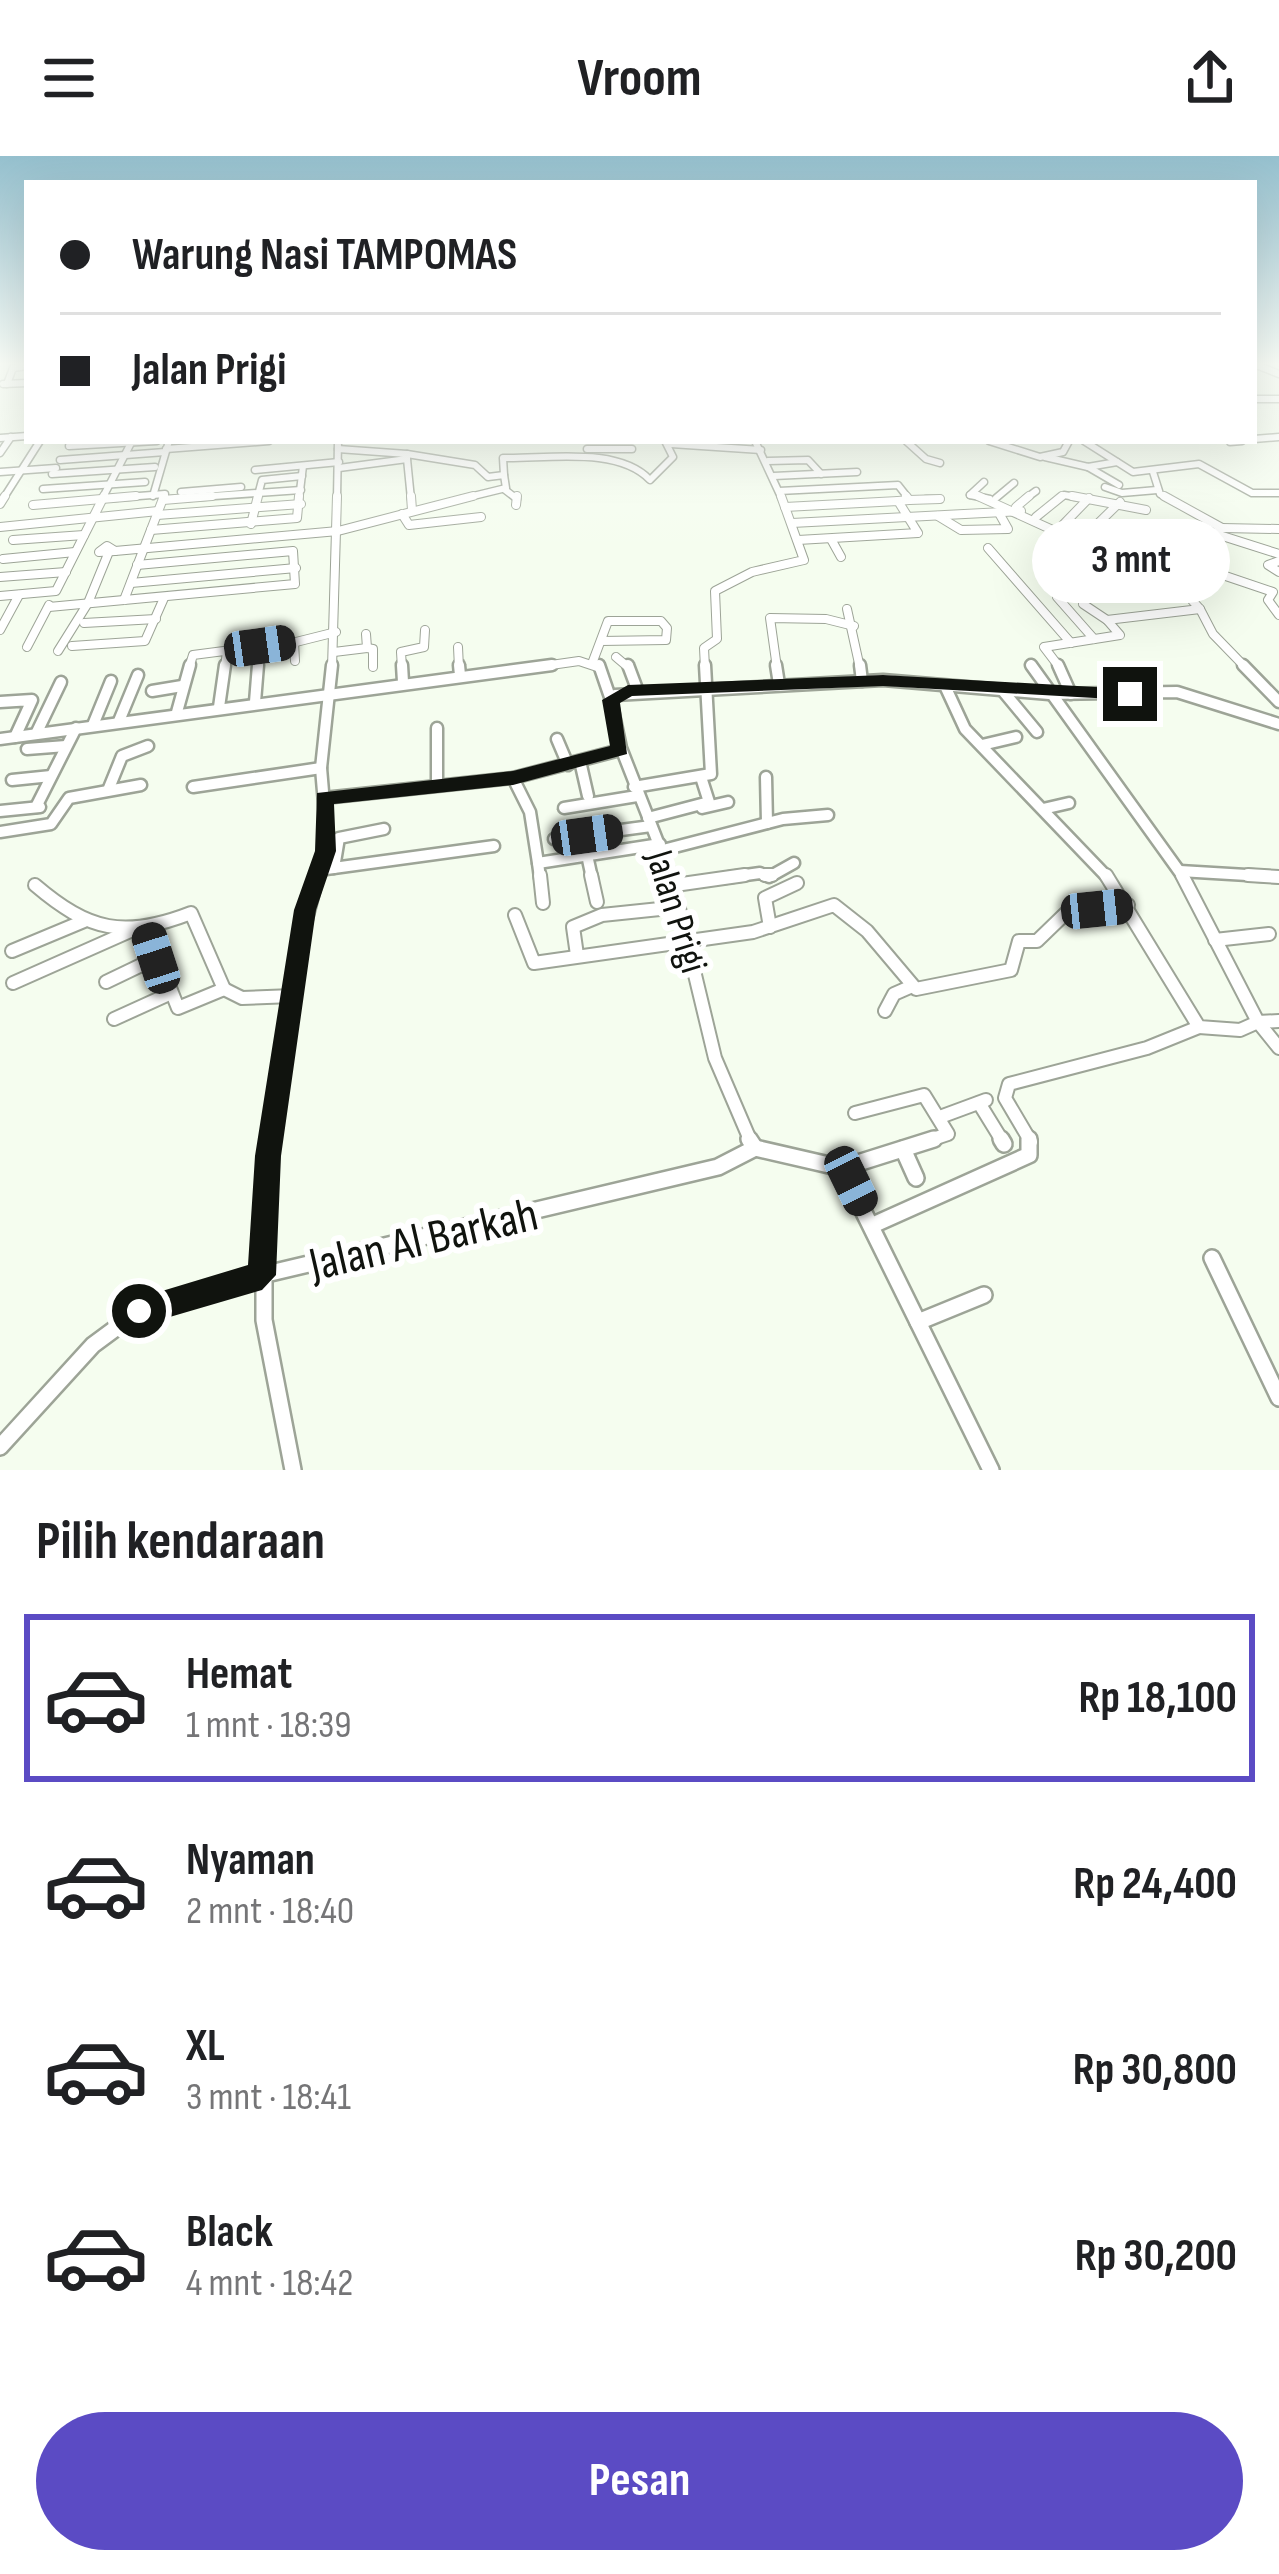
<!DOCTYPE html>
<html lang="id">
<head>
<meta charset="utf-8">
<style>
	:root { --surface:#fff; --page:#f6f6f6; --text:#202124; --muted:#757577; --line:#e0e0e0; --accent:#5b4bc4 }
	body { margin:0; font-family:"Sofia Sans Condensed",sans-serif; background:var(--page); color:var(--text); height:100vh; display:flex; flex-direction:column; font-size:45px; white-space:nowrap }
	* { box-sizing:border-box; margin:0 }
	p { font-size:39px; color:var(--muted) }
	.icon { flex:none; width:66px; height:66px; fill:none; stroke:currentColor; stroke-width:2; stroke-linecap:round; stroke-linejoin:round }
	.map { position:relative; height:1314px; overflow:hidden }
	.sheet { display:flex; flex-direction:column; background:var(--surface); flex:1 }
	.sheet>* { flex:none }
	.guide { position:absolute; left:24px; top:24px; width:1233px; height:264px; border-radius:0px; box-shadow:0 12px 48px #0002; display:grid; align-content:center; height:264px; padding:0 36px; background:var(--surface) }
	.end { position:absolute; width:54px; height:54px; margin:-27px; border:15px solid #10130e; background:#fff; box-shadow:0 0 0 6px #fff }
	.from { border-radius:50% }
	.bubble { position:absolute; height:84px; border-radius:42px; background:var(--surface); box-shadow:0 12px 48px #0002; font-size:39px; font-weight:700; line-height:84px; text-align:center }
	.car { position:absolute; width:36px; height:72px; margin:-36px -18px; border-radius:15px; box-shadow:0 0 9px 3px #0007; background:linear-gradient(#222 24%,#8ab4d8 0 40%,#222 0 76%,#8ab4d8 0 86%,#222 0) }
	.guide b { display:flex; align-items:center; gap:42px; height:114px; font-size:45px }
	.guide b+b { border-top:3px solid var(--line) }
	.guide i { width:30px; height:30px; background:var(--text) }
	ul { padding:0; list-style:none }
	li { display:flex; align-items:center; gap:36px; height:168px; margin:0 24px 18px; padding:0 12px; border:6px solid transparent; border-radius:0px }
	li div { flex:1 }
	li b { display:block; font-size:45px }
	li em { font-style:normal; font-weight:700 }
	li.selected { border-color:var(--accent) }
	li>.icon { width:108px; height:108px; stroke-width:1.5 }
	h2 { padding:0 36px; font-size:54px; line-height:144px }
	.primary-button { display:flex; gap:24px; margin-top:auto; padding:24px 36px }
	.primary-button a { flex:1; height:138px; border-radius:72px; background:var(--accent); color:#fff; font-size:48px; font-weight:700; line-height:138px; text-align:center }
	header { display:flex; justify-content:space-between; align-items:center; height:156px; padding:0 36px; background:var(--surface); font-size:54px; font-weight:700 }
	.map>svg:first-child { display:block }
</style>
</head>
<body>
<header><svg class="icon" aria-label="menu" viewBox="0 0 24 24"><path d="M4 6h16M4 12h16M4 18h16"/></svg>Vroom<svg class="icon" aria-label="share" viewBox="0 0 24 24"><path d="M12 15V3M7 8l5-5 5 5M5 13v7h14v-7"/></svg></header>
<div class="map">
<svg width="1279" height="1314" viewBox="0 0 1279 1314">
	<rect width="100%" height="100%" fill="#f5fdef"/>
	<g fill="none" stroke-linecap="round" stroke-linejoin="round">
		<g stroke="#9da497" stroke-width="9">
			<g id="minor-far4">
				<path d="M1254,208L1279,218"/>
				<path d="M3,228L27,227"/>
				<path d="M7,228L13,212L27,210"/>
				<path d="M1254,243H1279"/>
				<path d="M0,282L27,280"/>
				<path d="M1254,283L1279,281"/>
				<path d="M755,285L782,343"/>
				<path d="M906,285L926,303L940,307"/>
				<path d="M989,285L1040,301L1063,296L1069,285"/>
				<path d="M1084,285L1133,316L1199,308L1252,337H1279"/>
				<path d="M1230,286L1242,285"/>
				<path d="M671,288L761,294"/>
				<path d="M69,290L157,285"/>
				<path d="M166,293L269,285"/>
				<path d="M338,293L407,298V303L339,312"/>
				<path d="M587,293H632"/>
				<path d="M0,297L11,281"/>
				<path d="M407,298L475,309L488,321L504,319L506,332L461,343"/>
				<path d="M1045,301L1088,311L1117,306"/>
				<path d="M407,303L411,343"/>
				<path d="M60,304L165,296"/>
				<path d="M768,305L808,304L821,318"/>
				<path d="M1088,311L1119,329"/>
				<path d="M255,314L339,306"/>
				<path d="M0,316L56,312"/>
				<path d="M1153,316L1160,338L1170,343"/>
				<path d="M52,318L155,311"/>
				<path d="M504,319L503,302C547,303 618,290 650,324L673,301L665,285"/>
				<path d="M774,320L857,316"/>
				<path d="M1105,331L1122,337L1157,334"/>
				<path d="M43,333L145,326"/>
				<path d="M504,333L517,343"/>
				<path d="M779,335L898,329L909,343"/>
				<path d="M181,336L241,331"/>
				<path d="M970,339L990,343"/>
				<path d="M970,339L984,326"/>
				<path d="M153,340L169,285"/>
				<path d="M996,342L1014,327"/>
				<path d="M3,343L40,285"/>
				<path d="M100,343L165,338L163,343"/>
				<path d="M102,343L132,285"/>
				<path d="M171,343L301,334"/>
				<path d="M257,343L262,324L302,320"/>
				<path d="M299,343L303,310"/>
				<path d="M337,343L338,285"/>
				<path d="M926,343H940"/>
				<path d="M1025,343L1036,335"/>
				<path d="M1058,343L1064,339L1088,343"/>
			</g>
		</g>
		<g stroke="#9da497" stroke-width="10">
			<g id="minor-far3">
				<path d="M411,340L412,354"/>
				<path d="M978,340L1079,386L1120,346"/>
				<path d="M1072,340L1146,354"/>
				<path d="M163,344L212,340"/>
				<path d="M909,344L940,343"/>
				<path d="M898,345L909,344L906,340"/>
				<path d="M0,348L5,340"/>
				<path d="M33,349L136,340"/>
				<path d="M516,349L517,340"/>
				<path d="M785,351L898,345L918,377L798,384"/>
				<path d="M1016,351L1029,340"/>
				<path d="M402,358L409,369L481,361"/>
				<path d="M157,359L301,348"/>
				<path d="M938,360L961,374L1008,373L999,357"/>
				<path d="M1036,361L1062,340"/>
				<path d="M792,367L1021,355"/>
				<path d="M251,368L258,340"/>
				<path d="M0,371L158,355"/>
				<path d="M1222,372L1279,373"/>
				<path d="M151,374L297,362L299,340"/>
				<path d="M1055,377L1089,342"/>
				<path d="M1213,377L1279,398"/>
				<path d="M831,383L841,401"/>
				<path d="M13,384L84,379"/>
				<path d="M1079,386L1103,393L1114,384"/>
				<path d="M107,390L115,395L99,396Z"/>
				<path d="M988,392L1071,487"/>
				<path d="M115,395L338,375L473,340"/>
				<path d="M3,403L75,396"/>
				<path d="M1279,405L1268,409L1279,416"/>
				<path d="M1196,410L1273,436L1268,444L1279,459"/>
				<path d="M0,421L66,416"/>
				<path d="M131,427L296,412"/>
				<path d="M0,440L56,435L104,340"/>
				<path d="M1057,441L1094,483"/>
				<path d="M124,444L164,340"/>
				<path d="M1083,448L1107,464"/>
				<path d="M49,451L295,428L293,395L137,409"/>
				<path d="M847,453L860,512"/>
				<path d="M1200,453L1213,478L1246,512"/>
				<path d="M84,467L156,463"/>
				<path d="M0,474L19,439"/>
				<path d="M296,486L336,476"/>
				<path d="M72,490L145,485L164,442"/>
				<path d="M27,491L49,449"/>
				<path d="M458,491L459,512"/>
				<path d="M367,492L373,493V511"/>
				<path d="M58,495L88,447L108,398"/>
				<path d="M334,496L367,492L366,478"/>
				<path d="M616,501L629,512"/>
				<path d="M593,505L608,465H661L667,472L666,484L601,485"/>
				<path d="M189,512L193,499L294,486L295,505"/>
				<path d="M225,512L227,495"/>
				<path d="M258,512L260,490"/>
				<path d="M332,512L337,340"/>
				<path d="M402,512L401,496L424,491L425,474"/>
				<path d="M530,512L579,505L600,512"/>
				<path d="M705,512L704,492L717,483L715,435L752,416L804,404L781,340"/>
				<path d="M777,512L770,462L826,463L854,470"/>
				<path d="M1060,512L1044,491L1120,479L1107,464L1200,453L1180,431V422L1197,408L1180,388L1205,384L1222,372L1164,340"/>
			</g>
		</g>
		<g stroke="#9da497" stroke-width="15">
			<g id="minor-far2">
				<path d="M402,509L403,526"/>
				<path d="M459,509L460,519"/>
				<path d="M599,509L611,544"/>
				<path d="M628,509L637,533"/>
				<path d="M776,509L779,528"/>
				<path d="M860,509L862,525"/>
				<path d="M1031,509L1184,722"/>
				<path d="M1058,509L1071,538"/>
				<path d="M1243,509L1279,546"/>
				<path d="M946,532L965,573L1108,722"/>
				<path d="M152,535L182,530"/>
				<path d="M1003,535L1037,576"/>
				<path d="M0,546L32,544L15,581"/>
				<path d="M255,546L258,509"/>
				<path d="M219,551L225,509"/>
				<path d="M177,556L190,509"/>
				<path d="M119,565L138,519"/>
				<path d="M93,569L111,525"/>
				<path d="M437,572V628"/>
				<path d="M36,578L61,526"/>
				<path d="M0,583L552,509"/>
				<path d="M557,583L568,609"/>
				<path d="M982,589L1016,581"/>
				<path d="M27,593L66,590"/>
				<path d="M580,605L588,640"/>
				<path d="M766,621L767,667"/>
				<path d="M513,622L530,656L538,707"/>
				<path d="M12,624L51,620"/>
				<path d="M193,631L321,612"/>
				<path d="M634,631L711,618L705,509"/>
				<path d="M109,632L122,600L148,590"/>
				<path d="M324,642L513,622L620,594"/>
				<path d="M36,651L76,572"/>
				<path d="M564,652L637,640"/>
				<path d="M702,652L728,646"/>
				<path d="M1043,653L1069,647"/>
				<path d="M0,655L40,651"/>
				<path d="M648,662L709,646L701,621"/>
				<path d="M0,676L51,668L69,642L141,629"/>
				<path d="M554,683L651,670"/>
				<path d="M663,694L783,663L828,659"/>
				<path d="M587,699L592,722"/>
				<path d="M334,712L339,682L384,673"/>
				<path d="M319,714L494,690"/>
				<path d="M1180,715L1279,721"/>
				<path d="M317,722L327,683L321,612L332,509"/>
				<path d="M540,722L538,707L660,688"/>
				<path d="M672,722L621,592L611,544L615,539L883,524L1049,538L1177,536L1279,568"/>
				<path d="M724,722L760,717L769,721L794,707"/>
			</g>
		</g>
		<g stroke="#9da497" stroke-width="16">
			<g id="minor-far1">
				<path d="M540,719L543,747"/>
				<path d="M591,719L597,746"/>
				<path d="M671,719L715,902L751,986"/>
				<path d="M765,719H772"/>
				<path d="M1106,719L1199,871L1240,874L1258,866L1182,719"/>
				<path d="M1248,719L1279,721"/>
				<path d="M35,729C89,775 124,783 191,757L224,833"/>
				<path d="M675,729L745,719"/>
				<path d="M515,759L534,807L753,776L834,749L867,775L916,833L1011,814L1019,785H1037L1067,756L1128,749"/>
				<path d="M770,771L765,742L797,727"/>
				<path d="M147,774L178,852L224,833L242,842L293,840"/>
				<path d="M1215,784L1269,778"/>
				<path d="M12,795L84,765"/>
				<path d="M577,799L573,771L602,759L679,751"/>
				<path d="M106,826L156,802"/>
				<path d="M13,827L137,772"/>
				<path d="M885,855L894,838L910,831"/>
				<path d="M114,863L169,838"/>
				<path d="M1258,866L1279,892"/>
				<path d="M1258,866L1279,865"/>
				<path d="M979,947L1003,986"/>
				<path d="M855,957L924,939L948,978L924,986"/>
				<path d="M940,961L986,944"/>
				<path d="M272,986L299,791L318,719"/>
				<path d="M1031,986L1005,942L1009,928L1147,892L1199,871"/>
			</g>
		</g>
		<g stroke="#9da497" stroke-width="20">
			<g id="minor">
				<path d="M272,983L264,1044V1164L293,1314"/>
				<path d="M749,983L755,992"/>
				<path d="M1001,983L1004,988"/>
				<path d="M755,992L842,1012L991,1314"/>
				<path d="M903,993L916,1022"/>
				<path d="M842,1012L934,983"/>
				<path d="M873,1069L1029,999V983"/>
				<path d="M1212,1102L1279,1242"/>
				<path d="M918,1166L984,1139"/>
				<path d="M0,1291L93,1189L139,1155L262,1119L718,1011L755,992"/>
			</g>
		</g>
		<use href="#minor-far4" stroke="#fff" stroke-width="6"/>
		<use href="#minor-far3" stroke="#fff" stroke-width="8"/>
		<use href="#minor-far2" stroke="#fff" stroke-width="10"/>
		<use href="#minor-far1" stroke="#fff" stroke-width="12"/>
		<use href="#minor" stroke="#fff" stroke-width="15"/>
	</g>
	<linearGradient id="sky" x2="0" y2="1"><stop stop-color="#95c0ce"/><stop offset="0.53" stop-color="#fafef8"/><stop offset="1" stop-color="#fafef8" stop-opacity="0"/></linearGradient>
	<rect width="1279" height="392" fill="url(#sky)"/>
	<path fill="#10130e" d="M883,519L1130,533L1139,538L1130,544L883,530L632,540L620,547L627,598L513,629L334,648L336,695L316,754L281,1000L276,1119L262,1134L139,1170L129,1166L125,1155L129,1145L248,1109L255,1000L294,754L315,695L317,637L513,615L610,590L602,544L628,529Z"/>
	<g text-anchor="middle" stroke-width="12" stroke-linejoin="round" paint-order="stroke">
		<g font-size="39" fill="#10130e" stroke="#fff">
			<text transform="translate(678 755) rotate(73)" y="14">Jalan Prigi</text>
		</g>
		<g font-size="48" fill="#10130e" stroke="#fff">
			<text transform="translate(423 1082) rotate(-13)" y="17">Jalan Al Barkah</text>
		</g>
	</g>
</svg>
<i class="end from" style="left:139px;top:1155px"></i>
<i class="end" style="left:1130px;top:538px"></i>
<div class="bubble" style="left:1032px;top:363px;width:198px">3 mnt</div>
<i class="car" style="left:260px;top:490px;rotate:82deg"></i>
<i class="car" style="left:587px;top:679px;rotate:82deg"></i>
<i class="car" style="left:1097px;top:753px;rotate:84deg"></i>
<i class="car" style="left:156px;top:802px;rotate:342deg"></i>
<i class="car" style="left:851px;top:1025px;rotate:154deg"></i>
<div class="guide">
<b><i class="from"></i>Warung Nasi TAMPOMAS</b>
<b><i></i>Jalan Prigi</b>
</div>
</div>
<section class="sheet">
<h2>Pilih kendaraan</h2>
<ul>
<li class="selected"><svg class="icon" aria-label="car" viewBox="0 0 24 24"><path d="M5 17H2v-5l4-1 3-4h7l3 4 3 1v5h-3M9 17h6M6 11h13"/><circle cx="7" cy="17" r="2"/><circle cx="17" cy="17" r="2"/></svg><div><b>Hemat</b><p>1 mnt · 18:39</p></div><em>Rp 18,100</em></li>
<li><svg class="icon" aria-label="car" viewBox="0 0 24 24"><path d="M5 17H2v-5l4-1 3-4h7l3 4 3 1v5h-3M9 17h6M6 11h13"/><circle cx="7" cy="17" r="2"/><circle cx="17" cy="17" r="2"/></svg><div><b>Nyaman</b><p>2 mnt · 18:40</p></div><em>Rp 24,400</em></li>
<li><svg class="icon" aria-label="car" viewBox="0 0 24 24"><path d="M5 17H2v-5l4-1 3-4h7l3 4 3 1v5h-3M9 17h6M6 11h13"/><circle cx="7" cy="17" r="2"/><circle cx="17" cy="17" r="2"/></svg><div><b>XL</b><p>3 mnt · 18:41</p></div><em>Rp 30,800</em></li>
<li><svg class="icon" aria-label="car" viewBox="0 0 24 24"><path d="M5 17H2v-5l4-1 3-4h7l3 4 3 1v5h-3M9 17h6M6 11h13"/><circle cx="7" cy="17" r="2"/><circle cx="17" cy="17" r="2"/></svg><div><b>Black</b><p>4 mnt · 18:42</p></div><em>Rp 30,200</em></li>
</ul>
<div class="primary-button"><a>Pesan</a></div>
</section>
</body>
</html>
